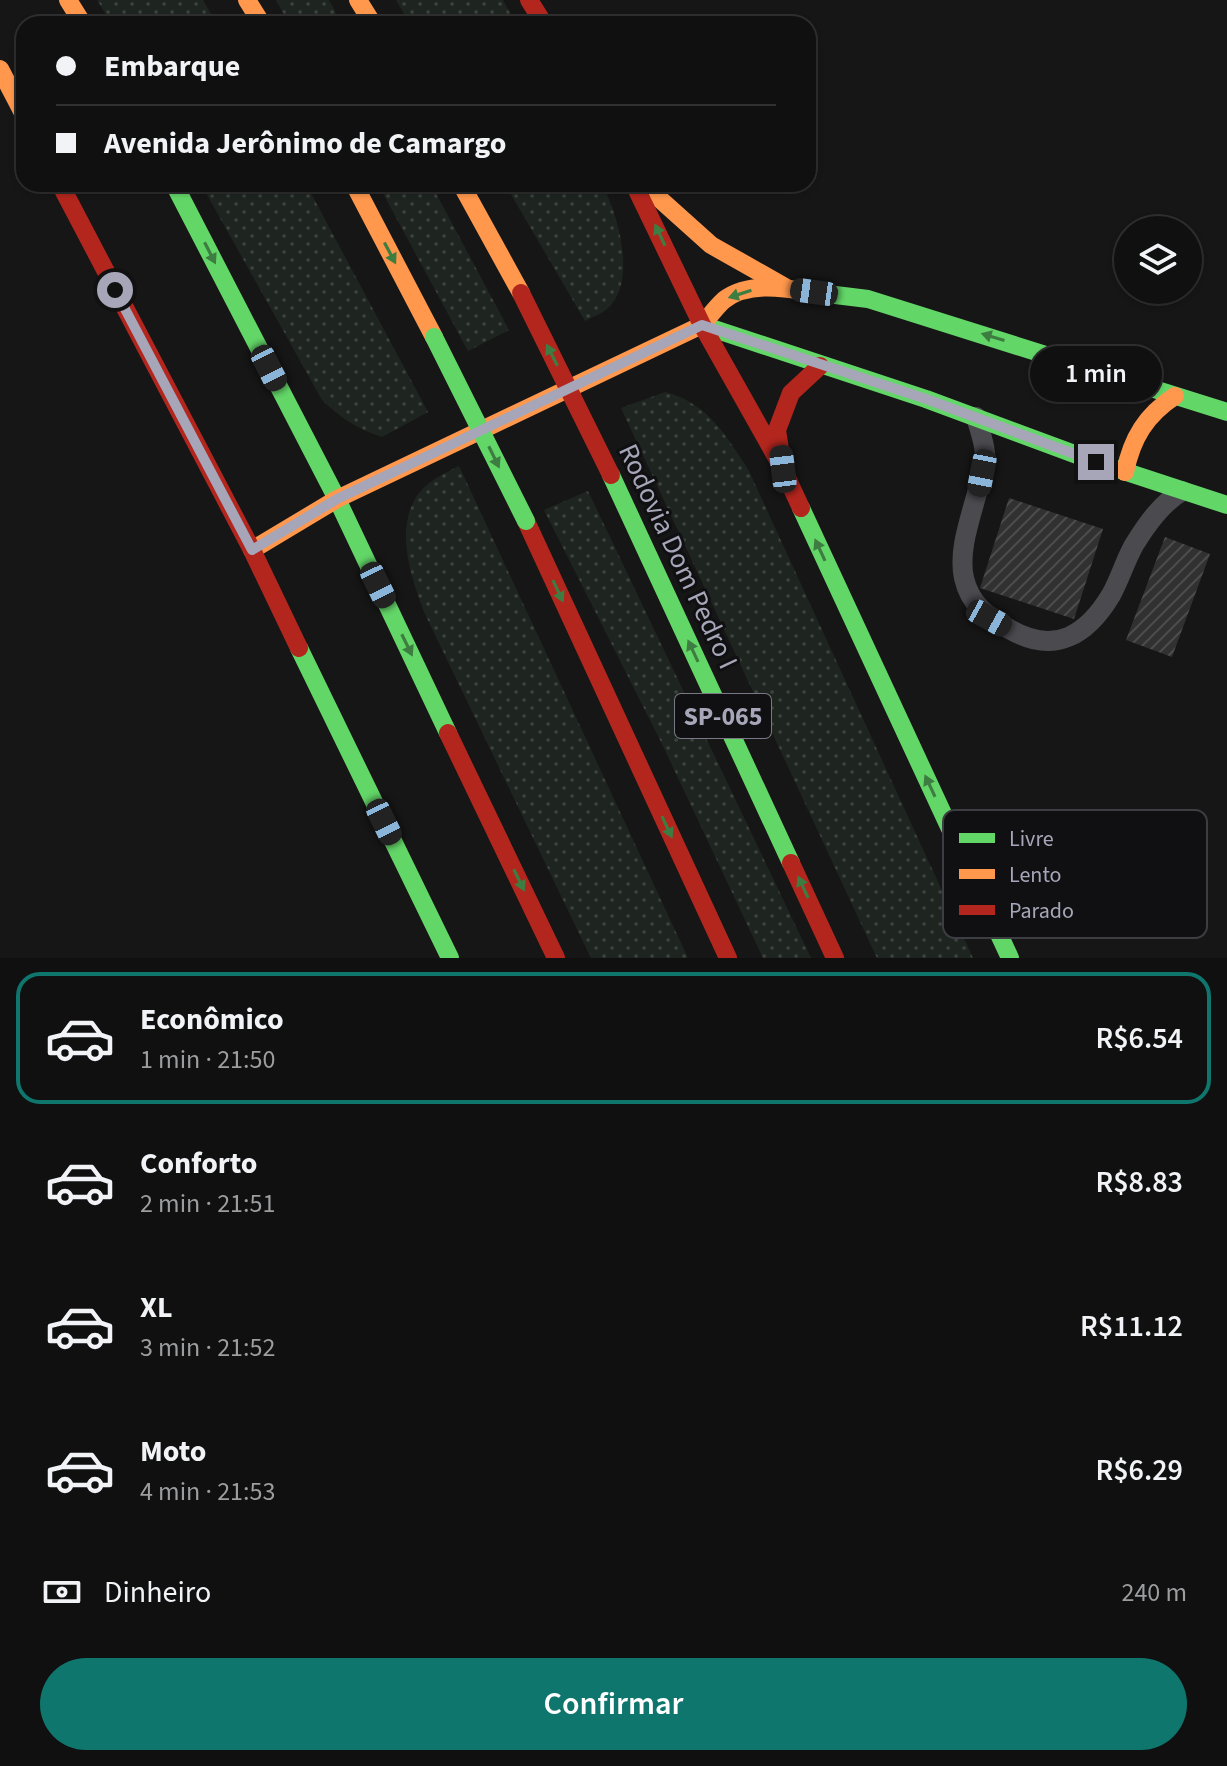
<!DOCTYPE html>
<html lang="pt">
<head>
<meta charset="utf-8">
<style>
	:root { --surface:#101010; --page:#1e1e1e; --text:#f1f3f6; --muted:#9c9d9f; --line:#303030; --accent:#0f766e }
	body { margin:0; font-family:"Source Sans 3",sans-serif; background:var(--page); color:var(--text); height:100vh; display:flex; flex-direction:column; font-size:30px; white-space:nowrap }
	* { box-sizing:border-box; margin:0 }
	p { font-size:26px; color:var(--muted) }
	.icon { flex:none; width:44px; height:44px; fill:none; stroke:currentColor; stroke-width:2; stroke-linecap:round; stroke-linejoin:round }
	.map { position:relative; height:958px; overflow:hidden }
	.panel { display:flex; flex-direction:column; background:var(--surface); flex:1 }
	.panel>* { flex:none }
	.top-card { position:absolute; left:16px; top:16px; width:800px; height:176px; border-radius:24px; box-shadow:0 2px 6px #0004,0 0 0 2px var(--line); display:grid; align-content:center; height:176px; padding:0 40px; background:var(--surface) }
	.buttons { position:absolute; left:1114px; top:216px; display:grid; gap:16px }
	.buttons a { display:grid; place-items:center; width:88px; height:88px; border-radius:50%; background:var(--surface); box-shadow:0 2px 6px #0004,0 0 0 2px var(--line); font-size:40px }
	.end { position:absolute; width:36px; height:36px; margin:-18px; border:10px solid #a6a6b8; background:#111; box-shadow:0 0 0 4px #111 }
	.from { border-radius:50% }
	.bubble { position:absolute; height:56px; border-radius:28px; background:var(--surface); box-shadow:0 2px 6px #0004,0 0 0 2px var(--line); font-size:26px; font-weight:600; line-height:56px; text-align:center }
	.car { position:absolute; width:24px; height:48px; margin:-24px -12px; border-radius:10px; box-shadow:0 0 6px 2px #0007; background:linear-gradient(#222 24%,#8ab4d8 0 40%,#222 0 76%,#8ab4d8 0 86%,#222 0) }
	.top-card b { display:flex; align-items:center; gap:28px; height:76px; font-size:30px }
	.top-card b+b { border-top:2px solid var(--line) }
	.top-card i { width:20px; height:20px; background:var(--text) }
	ul { padding:14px 0 0; list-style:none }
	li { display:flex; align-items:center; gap:24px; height:132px; margin:0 16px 12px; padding:0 24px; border:4px solid transparent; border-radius:24px }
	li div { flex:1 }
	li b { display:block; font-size:30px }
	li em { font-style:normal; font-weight:600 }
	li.on { border-color:var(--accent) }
	li>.icon { width:72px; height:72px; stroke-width:1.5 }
	.pay { display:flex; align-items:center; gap:20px; height:88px; padding:0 40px; font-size:30px }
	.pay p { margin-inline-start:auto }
	.cta { display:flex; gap:16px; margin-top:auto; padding:16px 40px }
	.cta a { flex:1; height:92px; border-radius:48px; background:var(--accent); color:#fff; font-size:32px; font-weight:600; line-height:92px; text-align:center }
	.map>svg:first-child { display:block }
</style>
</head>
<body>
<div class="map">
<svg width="1227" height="958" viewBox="0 0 1227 958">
	<defs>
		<pattern id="grass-dots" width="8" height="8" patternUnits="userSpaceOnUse" patternTransform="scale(2)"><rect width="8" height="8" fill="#1e2520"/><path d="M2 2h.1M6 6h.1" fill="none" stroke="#3c423e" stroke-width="1.8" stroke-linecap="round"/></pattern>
		<pattern id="building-hatch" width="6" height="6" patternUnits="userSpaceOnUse" patternTransform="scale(2)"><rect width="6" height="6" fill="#313132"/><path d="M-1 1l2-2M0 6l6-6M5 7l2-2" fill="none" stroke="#4c4c4e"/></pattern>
	</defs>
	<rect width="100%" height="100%" fill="#161616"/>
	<g fill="url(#grass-dots)">
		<path d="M97,0H203L217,24H112Z"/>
		<path d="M276,0H329L342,24H289Z"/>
		<path d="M396,0H503L516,24H410Z"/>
		<path d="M201,184H306L428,412L382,437C357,429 341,418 322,400Z"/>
		<path d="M378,184H431L509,330L468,351Z"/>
		<path d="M505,184H602C618,214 638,283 607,309C601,314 592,317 585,321Z"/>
		<path d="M665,392C708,403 725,435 748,469L973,958H877L621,408Z"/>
		<path d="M459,466L688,958H591L424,612C412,579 396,535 414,501C422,484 443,474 459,466Z"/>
		<path d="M588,491L811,958H763L662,744L544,510Z"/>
	</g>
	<g fill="url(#building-hatch)">
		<path d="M1009,498L1103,529L1074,619L980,588Z"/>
		<path d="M1165,537L1210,554L1172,657L1126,640Z"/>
	</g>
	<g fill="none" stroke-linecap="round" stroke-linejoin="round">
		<path stroke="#4a4a4f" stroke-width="20" d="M976,417C979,428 984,441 985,453C986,460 982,469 981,476C975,508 957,546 964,578C970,605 988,617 1011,630C1055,655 1087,635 1111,595C1120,579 1125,561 1134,545C1147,524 1161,504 1182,491"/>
		<g stroke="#63d668" stroke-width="18">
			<path d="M174,184L337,499L448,733"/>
			<path d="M819,293L868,299L1227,412"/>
			<path d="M702,325L926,399L1096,462L1227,505"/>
			<path d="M611,475L791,863"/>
			<path d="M801,508L1010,958"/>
			<path d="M299,648L450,958"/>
		</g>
		<g stroke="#ff974d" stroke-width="18">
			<path d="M68,0L83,24"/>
			<path d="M247,0L262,24"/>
			<path d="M358,0L373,24"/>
			<path d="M0,69L24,115"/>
			<path d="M354,184L434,337"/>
			<path d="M461,184L521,293"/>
			<path d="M643,184L711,245L787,288"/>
			<path d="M1125,472C1132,438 1146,415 1175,396"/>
			<path d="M252,550L337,499L702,325C709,317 716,307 724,300C750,280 789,289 819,293"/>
		</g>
		<g stroke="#b3261e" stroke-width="18">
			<path d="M529,0L544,24"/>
			<path d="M60,184L252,550L299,648"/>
			<path d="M634,184L702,325L783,469L801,508"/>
			<path d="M783,469L777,430L791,393L820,366"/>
			<path d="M526,521L728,958"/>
			<path d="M448,733L556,958"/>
			<path d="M791,863L835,958"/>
		</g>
		<path stroke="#63d668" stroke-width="18" d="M434,337L526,521"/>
		<path stroke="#b3261e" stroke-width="18" d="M521,293L611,475"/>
	</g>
	<defs><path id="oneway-solid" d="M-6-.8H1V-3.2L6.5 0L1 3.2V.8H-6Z" transform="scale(2)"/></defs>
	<g fill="#3e7d41">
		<use href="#oneway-solid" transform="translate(660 235) rotate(-115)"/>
		<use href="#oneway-solid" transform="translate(210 253) rotate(63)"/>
		<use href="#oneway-solid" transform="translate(390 253) rotate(62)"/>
		<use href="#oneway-solid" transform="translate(740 294) rotate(162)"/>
		<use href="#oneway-solid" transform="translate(993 337) rotate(-163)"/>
		<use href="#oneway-solid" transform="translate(552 355) rotate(-117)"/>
		<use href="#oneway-solid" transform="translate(494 457) rotate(64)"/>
		<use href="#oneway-solid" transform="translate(820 550) rotate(-115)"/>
		<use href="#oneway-solid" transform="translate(558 591) rotate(65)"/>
		<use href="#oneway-solid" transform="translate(407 645) rotate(64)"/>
		<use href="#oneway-solid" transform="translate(693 651) rotate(-115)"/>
		<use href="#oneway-solid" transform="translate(930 786) rotate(-115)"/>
		<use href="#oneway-solid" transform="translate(667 827) rotate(65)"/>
		<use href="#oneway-solid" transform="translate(519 880) rotate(64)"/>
		<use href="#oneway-solid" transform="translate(803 887) rotate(-115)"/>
	</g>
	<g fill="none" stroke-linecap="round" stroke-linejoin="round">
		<path stroke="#a6a6b8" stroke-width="10" d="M115,290L252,550L337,499L702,325L926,399L1096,462"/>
	</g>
	<g text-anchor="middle" stroke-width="6" stroke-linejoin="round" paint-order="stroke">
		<rect fill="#101012" stroke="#797986" stroke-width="2" x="675" y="694" width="96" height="44" rx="6"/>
		<g font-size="26" font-weight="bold" fill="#a6a6b8">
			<text x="723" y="725">SP-065</text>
		</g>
		<g font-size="28" fill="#a6a6b8" stroke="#101012">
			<text transform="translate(679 556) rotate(65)" y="10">Rodovia Dom Pedro I</text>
		</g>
	</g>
	<rect x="943" y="810" width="264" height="128" rx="12" fill="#101012" stroke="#3d3d44" stroke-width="2"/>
	<rect x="959" y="833" width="36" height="10" fill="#63d668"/>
	<rect x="959" y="869" width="36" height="10" fill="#ff974d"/>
	<rect x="959" y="905" width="36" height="10" fill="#b3261e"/>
	<g font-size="22" fill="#a6a6b8">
		<text x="1009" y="846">Livre</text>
		<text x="1009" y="882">Lento</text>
		<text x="1009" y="918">Parado</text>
	</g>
</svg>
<div class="buttons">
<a><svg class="icon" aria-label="layers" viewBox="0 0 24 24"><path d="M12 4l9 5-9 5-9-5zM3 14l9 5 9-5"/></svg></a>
</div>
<i class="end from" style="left:115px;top:290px"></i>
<i class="end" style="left:1096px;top:462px"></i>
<div class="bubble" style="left:1030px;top:346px;width:132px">1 min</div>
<i class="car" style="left:814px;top:292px;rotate:278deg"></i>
<i class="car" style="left:269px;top:368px;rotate:153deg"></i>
<i class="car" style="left:783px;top:469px;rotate:353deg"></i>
<i class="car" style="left:982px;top:473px;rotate:191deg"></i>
<i class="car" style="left:378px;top:585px;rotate:154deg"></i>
<i class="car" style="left:989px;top:618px;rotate:119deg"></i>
<i class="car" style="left:384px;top:822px;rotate:154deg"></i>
<div class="top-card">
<b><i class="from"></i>Embarque</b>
<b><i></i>Avenida Jerônimo de Camargo</b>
</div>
</div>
<section class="panel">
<ul>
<li class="on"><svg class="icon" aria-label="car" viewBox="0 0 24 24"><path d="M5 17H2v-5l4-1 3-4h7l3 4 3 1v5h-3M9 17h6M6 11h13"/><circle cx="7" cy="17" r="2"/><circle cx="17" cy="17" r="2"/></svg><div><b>Econômico</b><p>1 min · 21:50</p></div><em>R$6.54</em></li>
<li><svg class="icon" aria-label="car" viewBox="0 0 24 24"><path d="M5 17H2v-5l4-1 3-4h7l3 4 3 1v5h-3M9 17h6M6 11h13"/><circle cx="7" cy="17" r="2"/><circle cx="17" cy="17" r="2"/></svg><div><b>Conforto</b><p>2 min · 21:51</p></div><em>R$8.83</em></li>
<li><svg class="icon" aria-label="car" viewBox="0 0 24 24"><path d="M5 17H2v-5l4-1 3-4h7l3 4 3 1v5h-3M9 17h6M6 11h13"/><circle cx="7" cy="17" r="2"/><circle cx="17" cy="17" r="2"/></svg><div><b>XL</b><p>3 min · 21:52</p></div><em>R$11.12</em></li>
<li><svg class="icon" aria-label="car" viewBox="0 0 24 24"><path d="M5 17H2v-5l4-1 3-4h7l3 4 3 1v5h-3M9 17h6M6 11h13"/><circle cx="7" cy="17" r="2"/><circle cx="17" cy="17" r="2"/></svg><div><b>Moto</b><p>4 min · 21:53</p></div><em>R$6.29</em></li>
</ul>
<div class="pay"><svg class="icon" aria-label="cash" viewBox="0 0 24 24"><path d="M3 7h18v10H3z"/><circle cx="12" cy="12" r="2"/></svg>Dinheiro<p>240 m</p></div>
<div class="cta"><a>Confirmar</a></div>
</section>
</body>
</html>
